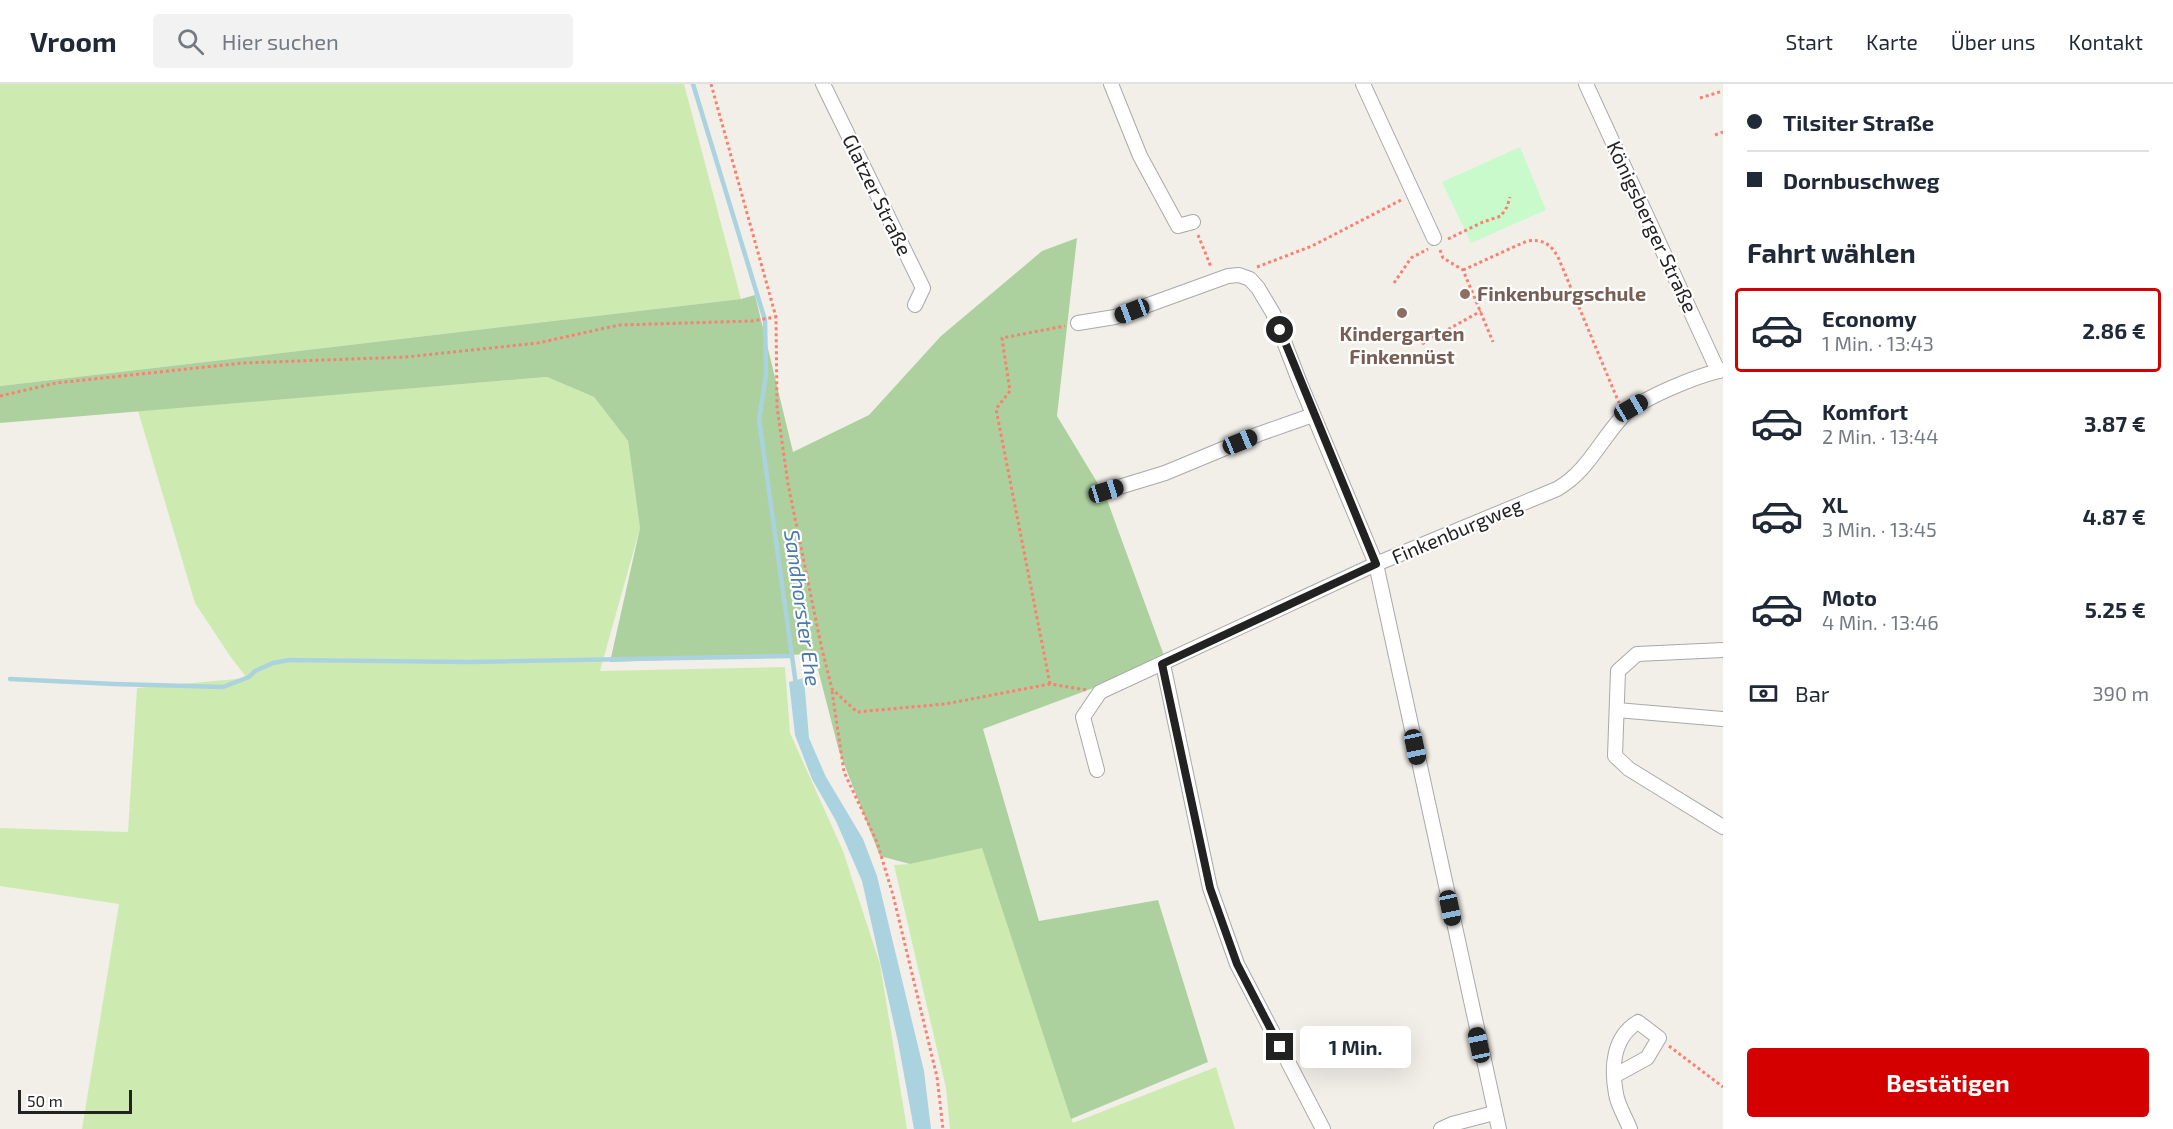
<!DOCTYPE html>
<html lang="de">
<head>
<meta charset="utf-8">
<style>
	:root { --surface:#fff; --page:#f2f2f3; --text:#1f2937; --muted:#747a83; --line:#e0e1e3; --accent:#d40000 }
	body { margin:0; font-family:"Exo 2",sans-serif; background:var(--page); color:var(--text); height:100vh; display:flex; flex-direction:column; font-size:22px; white-space:nowrap }
	* { box-sizing:border-box; margin:0 }
	p { font-size:20px; color:var(--muted) }
	.icon { flex:none; width:33px; height:33px; fill:none; stroke:currentColor; stroke-width:2; stroke-linecap:round; stroke-linejoin:round }
	.map { position:relative; flex:1; overflow:hidden }
	.side { display:flex; flex-direction:column; background:var(--surface); width:450px }
	.side>* { flex:none }
	.guide { display:grid; align-content:center; height:132px; padding:0 24px; background:var(--surface) }
	.scale { position:absolute; left:18px; bottom:15px; width:114px; box-sizing:border-box; padding-left:6px; border:3px solid #222; border-top:0; font-size:16px; line-height:21px; white-space:nowrap; color:#222; -webkit-text-stroke:4px #fff; paint-order:stroke }
	.end { position:absolute; width:27px; height:27px; margin:-14px; border:8px solid #222; background:#fff; box-shadow:0 0 0 3px #fff }
	.from { border-radius:50% }
	.bubble { position:absolute; height:42px; border-radius:6px; background:var(--surface); box-shadow:0 6px 24px #0002; font-size:20px; font-weight:700; line-height:42px; text-align:center }
	.car { position:absolute; width:18px; height:36px; margin:-18px -9px; border-radius:8px; box-shadow:0 0 4px 2px #0007; background:linear-gradient(#222 24%,#8ab4d8 0 40%,#222 0 76%,#8ab4d8 0 86%,#222 0) }
	.guide b { display:flex; align-items:center; gap:21px; height:57px; font-size:22px }
	.guide b+b { border-top:2px solid var(--line) }
	.guide i { width:15px; height:15px; background:var(--text) }
	ul { padding:0; list-style:none }
	li { display:flex; align-items:center; gap:18px; height:84px; margin:0 12px 9px; padding:0 12px; border:3px solid transparent; border-radius:6px }
	li div { flex:1 }
	li b { display:block; font-size:22px }
	li em { font-style:normal; font-weight:700 }
	li.active { border-color:var(--accent) }
	li>.icon { width:54px; height:54px; stroke-width:1.5 }
	h2 { padding:0 24px; font-size:27px; line-height:72px }
	.pay { display:flex; align-items:center; gap:15px; height:66px; padding:0 24px; font-size:22px }
	.pay p { margin-inline-start:auto }
	.button { display:flex; gap:12px; margin-top:auto; padding:12px 24px }
	.button a { flex:1; height:69px; border-radius:6px; background:var(--accent); color:#fff; font-size:24px; font-weight:700; line-height:69px; text-align:center }
	header { display:flex; align-items:center; gap:36px; box-sizing:border-box; height:84px; padding:0 30px; background:var(--surface); border-bottom:2px solid var(--line) }
	header strong { font-size:28px }
	nav { display:flex; gap:33px; margin-inline-start:auto; font-size:21px }
	.search { width:420px; height:54px; background:var(--page); display:flex; align-items:center; gap:15px; box-sizing:border-box; padding:0 21px; border-radius:6px; color:var(--muted); font-size:22px }
	main { display:flex; flex:1; min-height:0 }
	.map>svg:first-child { display:block }
</style>
</head>
<body>
<header>
<strong>Vroom</strong>
<div class="search"><svg class="icon" aria-label="search" viewBox="0 0 24 24"><circle cx="10" cy="10" r="6"/><path d="M15 15l6 6"/></svg>Hier suchen</div>
<nav><a>Start</a><a>Karte</a><a>Über uns</a><a>Kontakt</a></nav>
</header>
<main>
<div class="map">
<svg width="1723" height="1045" viewBox="0 0 1723 1045">
	<rect width="100%" height="100%" fill="#f2efe9"/>
	<g fill="#cdebb0">
		<path d="M0,0H684L741,215L0,302Z"/>
		<path d="M547,293L594,313L628,357L640,444L600,587L785,583L790,649L843,767L880,880L907,1045H82L119,820L0,802V744L128,748L137,604L247,594L230,572L195,519L138,327Z"/>
		<path d="M982,763L1073,1039L1216,983L1235,1045H950L946,1004L894,781L910,780Z"/>
	</g>
	<path fill="#add19e" d="M1077,154L1057,332L1106,413L1166,577L983,645L1039,837L1158,816L1208,978L1071,1035L982,764L910,780L880,772L839,667L814,570L610,578L640,444L628,357L594,313L547,293L0,339V302L741,215L755,211L793,368L869,331L941,252L1042,167Z"/>
	<path fill="#c8facc" d="M1520,63L1546,126L1471,159L1442,98Z"/>
	<path fill="#aad3df" d="M804,594L809,654L826,693L863,755L877,792L924,987L931,1045H914L898,958L862,797L836,737L812,695L795,651L789,598Z"/>
	<g fill="none" stroke-linecap="round" stroke-linejoin="round">
		<g stroke="#aad3df" stroke-width="4.5">
			<path d="M693,0L765,236L766,291L759,335L796,601"/>
			<path d="M10,595L114,600L223,603L249,593L255,587L273,579L289,576L469,578L791,572"/>
		</g>
		<g stroke="#a9a9a9" stroke-width="16">
			<g id="minor">
				<path d="M823,0L923,204L915,221"/>
				<path d="M1111,0L1140,72L1178,142L1193,138"/>
				<path d="M1363,0L1434,154"/>
				<path d="M1586,0L1718,287"/>
				<path d="M1078,239L1115,233L1228,192L1239,191L1250,195L1258,204L1273,229L1300,299L1376,480L1499,1045"/>
				<path d="M1106,407L1165,389L1259,350L1313,331"/>
				<path d="M1723,566L1637,570L1618,587L1615,672L1629,685L1723,743"/>
				<path d="M1163,580L1210,804L1237,880L1323,1045"/>
				<path d="M1617,626L1723,635"/>
				<path d="M1097,686L1083,633L1100,608L1376,480L1557,405C1587,388 1600,357 1622,333C1639,315 1698,291 1723,286"/>
				<path d="M1614,992L1647,974L1659,954L1638,938C1613,953 1611,983 1616,1010C1618,1022 1626,1034 1630,1045"/>
				<path d="M1441,1045L1452,1040L1494,1029"/>
			</g>
		</g>
		<g stroke="#fa8072" stroke-width="3" stroke-dasharray="3 3" stroke-linecap="butt">
			<path d="M711,0L776,233"/>
			<path d="M1700,14L1723,7"/>
			<path d="M1715,51L1723,48"/>
			<path d="M1198,151L1211,183"/>
			<path d="M1448,155L1483,138L1501,132L1507,123L1510,113"/>
			<path d="M1440,166L1443,174L1463,186L1493,258"/>
			<path d="M1257,183L1312,162L1403,115"/>
			<path d="M1463,186L1527,157C1542,155 1550,159 1558,173L1619,319"/>
			<path d="M1394,199L1411,174L1428,165"/>
			<path d="M1422,260L1481,227"/>
			<path d="M0,312L56,299L243,279L406,273L538,259L619,241L752,237L776,233L777,323L788,400L821,561L832,605L857,628L945,620L1050,600L1087,606"/>
			<path d="M1050,600L996,325L1010,307L1002,254L1065,242"/>
			<path d="M832,607L844,688L877,758L893,811L937,993L943,1045"/>
			<path d="M1669,962L1723,1003"/>
		</g>
		<use href="#minor" stroke="#fff" stroke-width="14"/>
	</g>
	<g fill="none" stroke-linecap="round" stroke-linejoin="round">
		<path stroke="#222" stroke-width="8" d="M1280,246L1376,480L1162,580L1210,804L1237,880L1280,963"/>
	</g>
	<g fill="#8d6e63" stroke="#fff" stroke-width="2">
		<circle cx="1465" cy="210" r="6"/>
		<circle cx="1402" cy="229" r="6"/>
	</g>
	<g text-anchor="middle" stroke-width="4.5" stroke-linejoin="round" paint-order="stroke">
		<g font-size="20" fill="#222" stroke="#fff">
			<text transform="translate(877 111) rotate(64)" y="7">Glatzer Straße</text>
			<text transform="translate(1652 143) rotate(65)" y="7">Königsberger Straße</text>
			<text transform="translate(1457 447) rotate(-23)" y="7">Finkenburgweg</text>
		</g>
		<g font-size="20" font-weight="bold" fill="#785e54" stroke="#fff" text-anchor="start">
			<text x="1477" y="217">Finkenburgschule</text>
			<text x="1402" y="257" text-anchor="middle">Kindergarten<tspan x="1402" dy="23">Finkennüst</tspan></text>
		</g>
		<g font-size="21" font-style="italic" fill="#4a7aab" stroke="#fff">
			<text transform="translate(802 524) rotate(82)" y="7">Sandhorster Ehe</text>
		</g>
	</g>
</svg>
<div class="scale">50 m</div>
<i class="end from" style="left:1280px;top:246px"></i>
<i class="end" style="left:1280px;top:963px"></i>
<div class="bubble" style="left:1300px;top:942px;width:111px">1 Min.</div>
<i class="car" style="left:1132px;top:227px;rotate:249deg"></i>
<i class="car" style="left:1631px;top:324px;rotate:60deg"></i>
<i class="car" style="left:1240px;top:358px;rotate:68deg"></i>
<i class="car" style="left:1106px;top:407px;rotate:73deg"></i>
<i class="car" style="left:1415px;top:663px;rotate:168deg"></i>
<i class="car" style="left:1450px;top:824px;rotate:168deg"></i>
<i class="car" style="left:1479px;top:961px;rotate:348deg"></i>
</div>
<section class="side">
<div class="guide">
<b><i class="from"></i>Tilsiter Straße</b>
<b><i></i>Dornbuschweg</b>
</div>
<h2>Fahrt wählen</h2>
<ul>
<li class="active"><svg class="icon" aria-label="car" viewBox="0 0 24 24"><path d="M5 17H2v-5l4-1 3-4h7l3 4 3 1v5h-3M9 17h6M6 11h13"/><circle cx="7" cy="17" r="2"/><circle cx="17" cy="17" r="2"/></svg><div><b>Economy</b><p>1 Min. · 13:43</p></div><em>2.86 €</em></li>
<li><svg class="icon" aria-label="car" viewBox="0 0 24 24"><path d="M5 17H2v-5l4-1 3-4h7l3 4 3 1v5h-3M9 17h6M6 11h13"/><circle cx="7" cy="17" r="2"/><circle cx="17" cy="17" r="2"/></svg><div><b>Komfort</b><p>2 Min. · 13:44</p></div><em>3.87 €</em></li>
<li><svg class="icon" aria-label="car" viewBox="0 0 24 24"><path d="M5 17H2v-5l4-1 3-4h7l3 4 3 1v5h-3M9 17h6M6 11h13"/><circle cx="7" cy="17" r="2"/><circle cx="17" cy="17" r="2"/></svg><div><b>XL</b><p>3 Min. · 13:45</p></div><em>4.87 €</em></li>
<li><svg class="icon" aria-label="car" viewBox="0 0 24 24"><path d="M5 17H2v-5l4-1 3-4h7l3 4 3 1v5h-3M9 17h6M6 11h13"/><circle cx="7" cy="17" r="2"/><circle cx="17" cy="17" r="2"/></svg><div><b>Moto</b><p>4 Min. · 13:46</p></div><em>5.25 €</em></li>
</ul>
<div class="pay"><svg class="icon" aria-label="cash" viewBox="0 0 24 24"><path d="M3 7h18v10H3z"/><circle cx="12" cy="12" r="2"/></svg>Bar<p>390 m</p></div>
<div class="button"><a>Bestätigen</a></div>
</section>
</main>
</body>
</html>
